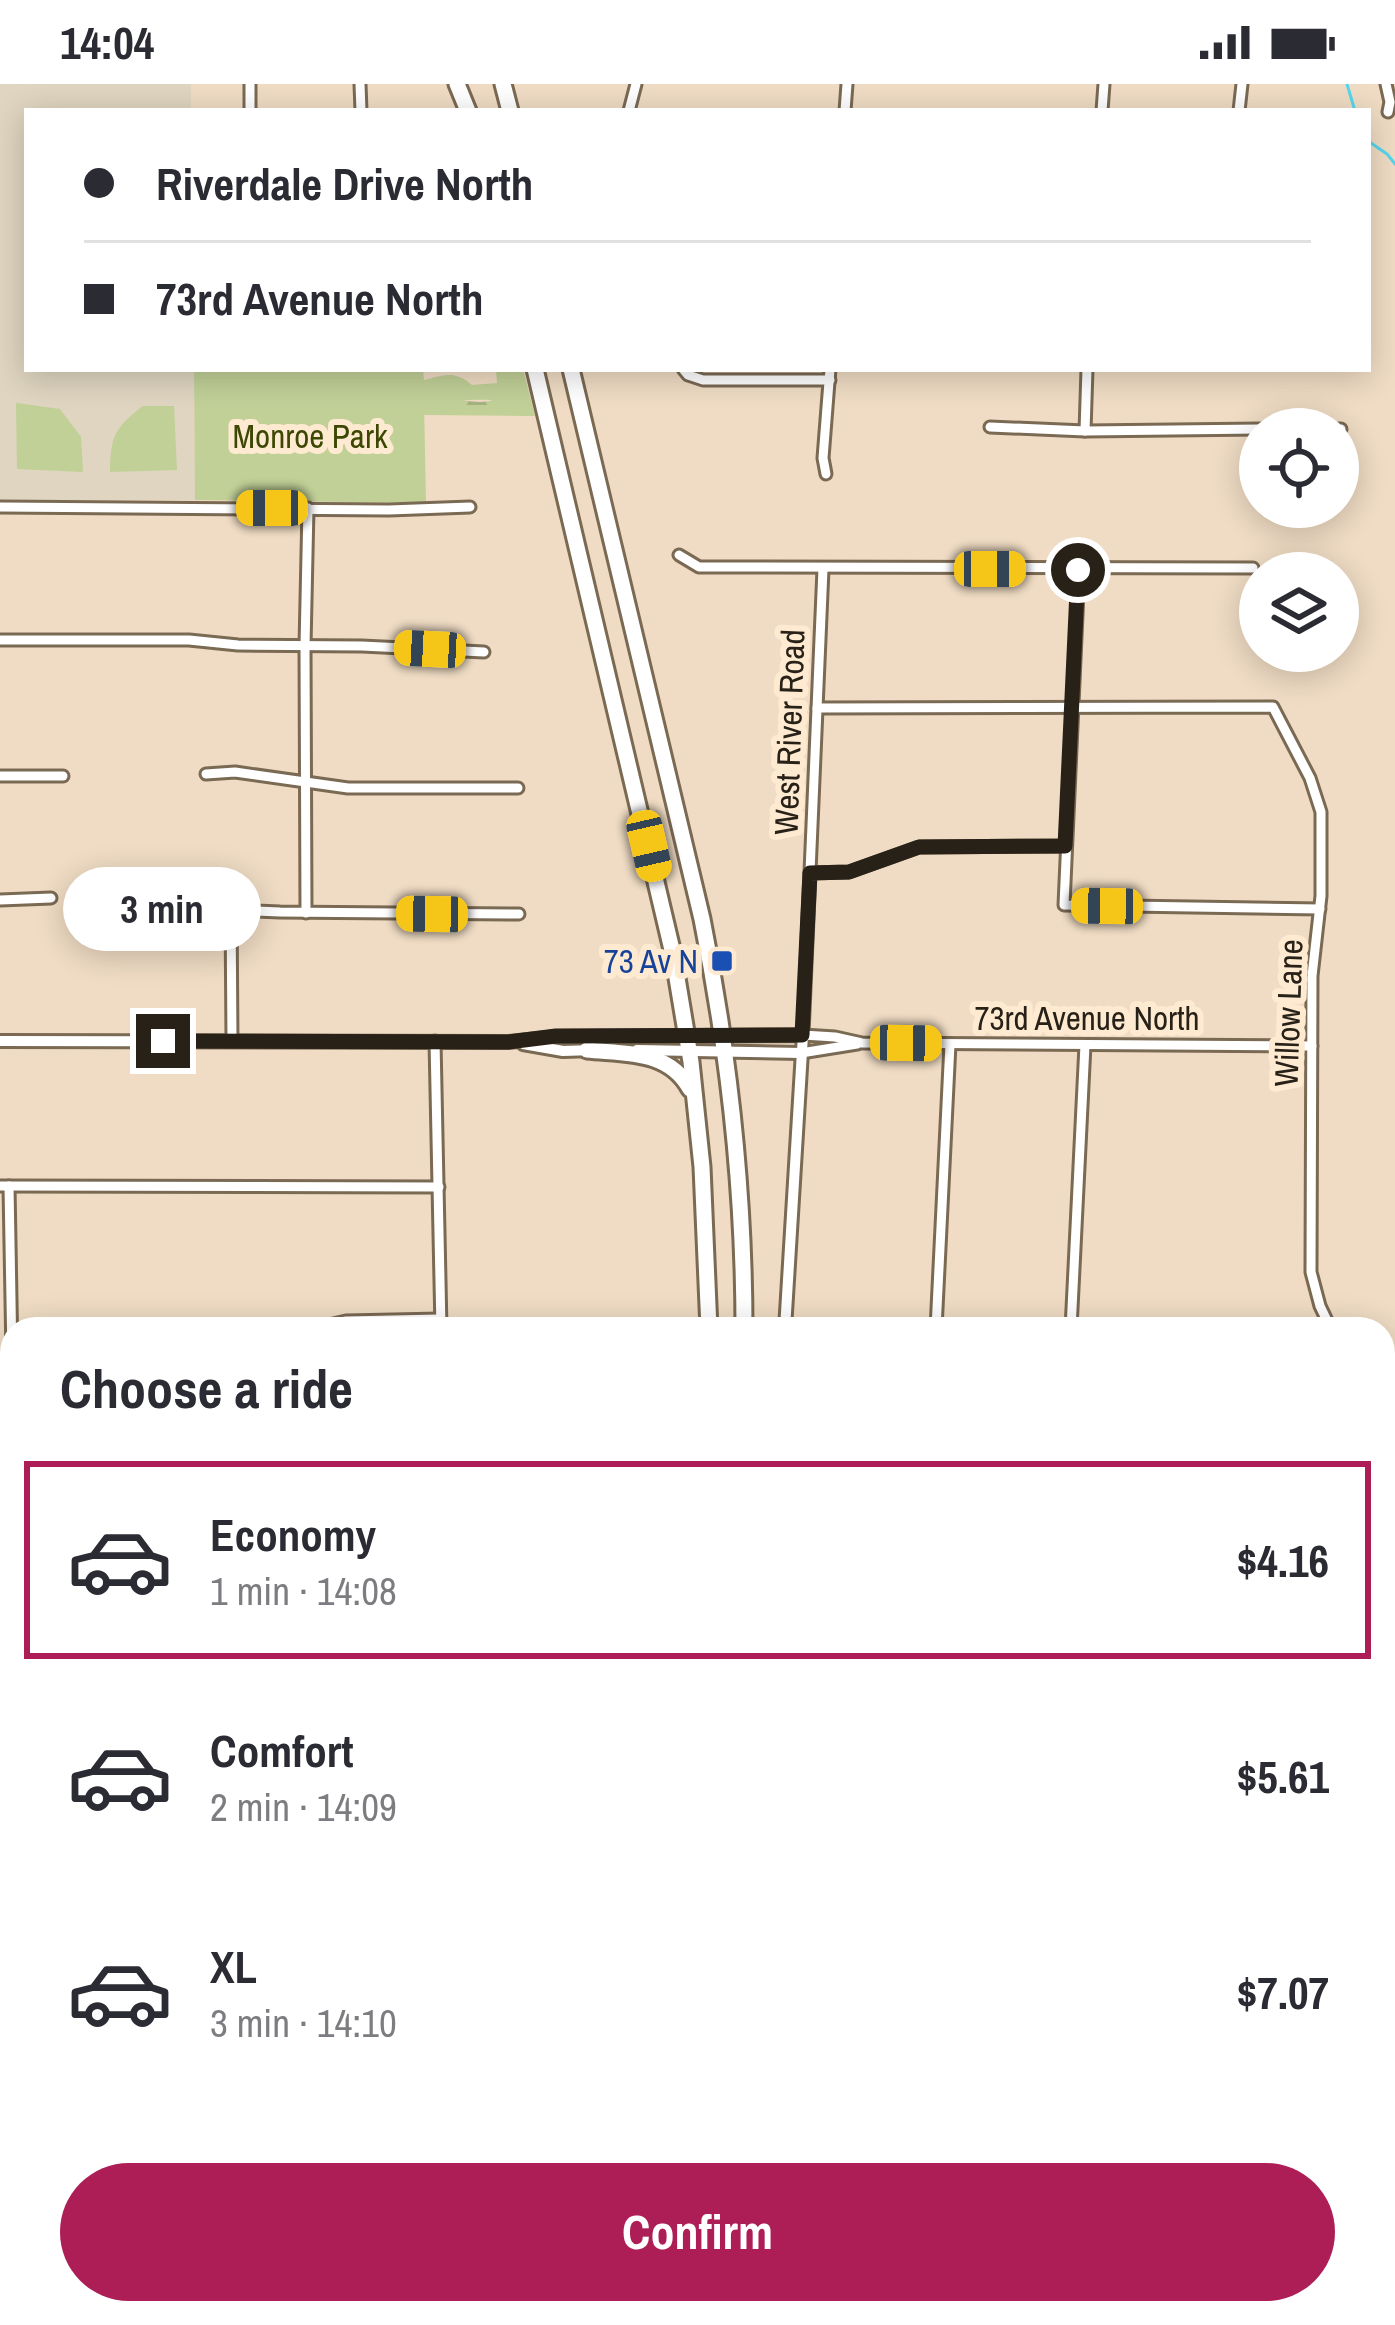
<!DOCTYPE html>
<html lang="en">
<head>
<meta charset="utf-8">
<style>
	:root { --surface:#fff; --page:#f7f7f7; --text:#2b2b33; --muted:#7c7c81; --line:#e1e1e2; --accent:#ad1e57 }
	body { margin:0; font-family:"Archivo Narrow",sans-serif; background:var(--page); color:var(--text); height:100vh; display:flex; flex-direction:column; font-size:45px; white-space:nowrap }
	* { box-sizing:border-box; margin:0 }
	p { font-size:39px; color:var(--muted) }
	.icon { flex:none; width:66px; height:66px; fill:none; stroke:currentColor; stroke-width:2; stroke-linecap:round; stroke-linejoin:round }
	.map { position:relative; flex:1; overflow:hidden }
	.drawer { position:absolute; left:0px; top:1233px; width:1395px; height:1008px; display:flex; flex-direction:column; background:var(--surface); border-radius:36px 36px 0 0; box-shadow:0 6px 30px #0003 }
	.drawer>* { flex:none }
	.banner { position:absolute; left:24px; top:24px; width:1347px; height:264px; border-radius:0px; box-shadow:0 6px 30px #0003; display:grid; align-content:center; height:264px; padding:0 60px; background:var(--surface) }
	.fabs { position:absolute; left:1239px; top:324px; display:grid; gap:24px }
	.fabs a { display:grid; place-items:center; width:120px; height:120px; border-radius:50%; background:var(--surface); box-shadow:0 6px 30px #0003; font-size:60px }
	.end { position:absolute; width:54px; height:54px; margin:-27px; border:15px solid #282118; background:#fff; box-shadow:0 0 0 6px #fff }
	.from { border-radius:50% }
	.bubble { position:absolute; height:84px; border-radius:42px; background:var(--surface); box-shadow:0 6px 30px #0003; font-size:39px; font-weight:700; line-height:84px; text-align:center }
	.car { position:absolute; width:36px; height:72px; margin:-36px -18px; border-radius:15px; box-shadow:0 0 9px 3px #0007; background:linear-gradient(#f5c518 24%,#345 0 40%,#f5c518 0 76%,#345 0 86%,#f5c518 0) }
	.banner b { display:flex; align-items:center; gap:42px; height:114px; font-size:45px }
	.banner b+b { border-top:3px solid var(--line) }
	.banner i { width:30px; height:30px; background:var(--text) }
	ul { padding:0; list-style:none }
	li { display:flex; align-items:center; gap:36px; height:198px; margin:0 24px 18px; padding:0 36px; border:6px solid transparent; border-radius:0px }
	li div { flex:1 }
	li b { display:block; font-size:45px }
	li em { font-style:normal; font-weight:700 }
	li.on { border-color:var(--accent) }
	li>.icon { width:108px; height:108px; stroke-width:1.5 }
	h2 { padding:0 60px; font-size:54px; line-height:144px }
	.action { display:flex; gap:24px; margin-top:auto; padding:24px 60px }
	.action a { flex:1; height:138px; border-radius:72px; background:var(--accent); color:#fff; font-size:48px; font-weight:700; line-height:138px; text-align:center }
	.status { display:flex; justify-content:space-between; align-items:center; height:84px; padding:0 60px; background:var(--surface); direction:ltr }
	.status svg { height:33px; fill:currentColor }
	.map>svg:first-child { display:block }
</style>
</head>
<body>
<div class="status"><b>14:04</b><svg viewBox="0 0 49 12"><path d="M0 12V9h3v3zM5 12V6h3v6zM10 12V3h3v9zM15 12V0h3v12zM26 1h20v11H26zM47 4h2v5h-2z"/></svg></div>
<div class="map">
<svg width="1395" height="2241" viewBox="0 0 1395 2241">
	<defs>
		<pattern id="forest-firs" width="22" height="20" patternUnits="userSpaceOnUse" patternTransform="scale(3)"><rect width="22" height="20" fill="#c1d097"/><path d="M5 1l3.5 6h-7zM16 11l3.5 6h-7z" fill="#a6b281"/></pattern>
		<pattern id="water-waves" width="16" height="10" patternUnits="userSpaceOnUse" patternTransform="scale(3)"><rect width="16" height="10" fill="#56d6ee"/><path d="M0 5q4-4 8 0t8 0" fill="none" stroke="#4bb7cb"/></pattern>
	</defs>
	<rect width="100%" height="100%" fill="#f0dcc4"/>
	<g fill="#dfd5c0">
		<path d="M0,0H191V27H27V285H194L195,416H0Z"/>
		<path d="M0,1524H12V2077L0,2078Z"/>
	</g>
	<g fill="#c1d097">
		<path d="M194,285H423L424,296C444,291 455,286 472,301L497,299L496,285H523L535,332H524L523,320C492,313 457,317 424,317L426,419L195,416Z"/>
		<path d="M16,319L60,325L81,353L83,388L17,385Z"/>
		<path d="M143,322H174L177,386L110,388C110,353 115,343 143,322Z"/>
	</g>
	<g fill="url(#forest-firs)">
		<path d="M507,309L515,310L524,320V332L424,331V317C458,306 478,330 507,309Z"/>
		<path d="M1395,1864V2241H1190V2229H1383V1875Z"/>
	</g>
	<g fill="url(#water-waves)">
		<path d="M1395,1510V1838L1392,1841L1395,1844V1864L1383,1875V1520Z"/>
		<path d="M1071,2229H1190V2241H1070Z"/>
	</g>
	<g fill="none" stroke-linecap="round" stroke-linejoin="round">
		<g stroke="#56d6ee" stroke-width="3">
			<path d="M1347,0L1355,27"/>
			<path d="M1368,57L1387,70L1395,80"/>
		</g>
		<g stroke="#7a6953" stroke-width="15">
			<g id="minor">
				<path d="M250,0V27"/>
				<path d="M360,0L361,27"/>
				<path d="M1386,0L1390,18L1388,28"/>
				<path d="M629,27L636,0"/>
				<path d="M845,27L847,0"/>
				<path d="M1102,27L1104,0"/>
				<path d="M1239,27L1242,0"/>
				<path d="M683,285L688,291L703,296H830"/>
				<path d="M990,343L1085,347L1260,345"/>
				<path d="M1338,345H1341"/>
				<path d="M1085,347L1087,285"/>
				<path d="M826,390L823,374L830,285"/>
				<path d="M0,423L389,426L470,423"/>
				<path d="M679,471L699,483L1253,484"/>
				<path d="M823,485L803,951L835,953L862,959L1312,962"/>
				<path d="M1079,486L1064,821L1320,825"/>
				<path d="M0,556H189L238,561L362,562L484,568"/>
				<path d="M817,624L1273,623L1310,694L1321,728V812L1312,892L1311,1188L1320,1222L1331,1245"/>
				<path d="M206,690L235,688L348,704H518"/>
				<path d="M0,692H63"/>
				<path d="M810,789L849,788L919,763L1065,762"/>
				<path d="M0,816L51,814"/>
				<path d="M220,821L256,827L280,828L519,830"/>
				<path d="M231,823L232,957"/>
				<path d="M306,829L305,562L308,424"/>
				<path d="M435,957L441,1245"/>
				<path d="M801,969L857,960"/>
				<path d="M0,1102L439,1103"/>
				<path d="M9,1102L12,1273"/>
				<path d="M311,1245L346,1237L440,1235"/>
				<path d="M936,1245L950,960"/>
				<path d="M1071,1245L1085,961"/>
				<path d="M0,1446L12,1440"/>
				<path d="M45,2229L46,2241"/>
				<path d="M187,2229L188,2241"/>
				<path d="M326,2241L325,2230L367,2233L611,2235V2241"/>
				<path d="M986,2241L987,2229"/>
			</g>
		</g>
		<g stroke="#7a6953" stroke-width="16">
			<g id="tertiary">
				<path d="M0,957L508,958L557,953L803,951L785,1245"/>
				<path d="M523,960L563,967L594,966"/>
				<path d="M637,966L801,969"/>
				<path d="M0,2084L12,2083"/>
				<path d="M806,2229L808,2241"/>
			</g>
		</g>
		<g stroke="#7a6953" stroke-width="21">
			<g id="trunk">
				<path d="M457,0L468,27"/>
				<path d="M503,0L510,27"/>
				<path d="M535,285L673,870L691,978L702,1083L709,1245"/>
				<path d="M571,285L702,835C729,970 744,1107 744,1245"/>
				<path d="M587,966C626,970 669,966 690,1005"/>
				<path d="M728,2229L729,2241"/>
				<path d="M763,2229L764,2241"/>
			</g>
		</g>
		<use href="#minor" stroke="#fff" stroke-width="9"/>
		<use href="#tertiary" stroke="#fff" stroke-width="10"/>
		<use href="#trunk" stroke="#fff" stroke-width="15"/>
	</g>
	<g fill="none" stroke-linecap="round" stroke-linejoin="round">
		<path stroke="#282118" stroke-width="15" d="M163,957L508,958L556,952L802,951L810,789L849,788L919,763L1065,762L1078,486"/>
	</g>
	<rect fill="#1a4fb4" stroke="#feead1" stroke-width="4.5" x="710" y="865" width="24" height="24" rx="6"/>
	<g text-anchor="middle" stroke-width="12" stroke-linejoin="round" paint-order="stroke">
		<g font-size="33" fill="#3b4702" stroke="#feead1">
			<text x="310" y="364">Monroe Park</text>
		</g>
		<g font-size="33" fill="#282118" stroke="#feead1">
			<text transform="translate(789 648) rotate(-88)" y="12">West River Road</text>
			<text transform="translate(1288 929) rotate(-88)" y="12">Willow Lane</text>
			<text x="1087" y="946">73rd Avenue North</text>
		</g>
		<g font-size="33" fill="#164399" stroke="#feead1" text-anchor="end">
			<text x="698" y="889">73 Av N</text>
		</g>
	</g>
</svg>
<div class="fabs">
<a><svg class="icon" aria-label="locate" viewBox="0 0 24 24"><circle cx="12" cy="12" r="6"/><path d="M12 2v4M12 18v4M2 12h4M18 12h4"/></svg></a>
<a><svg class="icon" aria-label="layers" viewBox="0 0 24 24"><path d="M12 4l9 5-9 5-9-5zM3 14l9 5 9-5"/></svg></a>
</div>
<i class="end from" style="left:1078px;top:486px"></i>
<i class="end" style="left:163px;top:957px"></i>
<div class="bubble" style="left:63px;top:783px;width:198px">3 min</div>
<i class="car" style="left:272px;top:424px;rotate:270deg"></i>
<i class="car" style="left:990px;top:485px;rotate:90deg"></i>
<i class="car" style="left:430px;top:565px;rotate:273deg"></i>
<i class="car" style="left:649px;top:762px;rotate:167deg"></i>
<i class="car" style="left:1107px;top:822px;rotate:271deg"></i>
<i class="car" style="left:432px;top:830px;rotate:271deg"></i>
<i class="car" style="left:906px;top:959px;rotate:91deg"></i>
<div class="banner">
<b><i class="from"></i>Riverdale Drive North</b>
<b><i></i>73rd Avenue North</b>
</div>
<section class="drawer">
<h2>Choose a ride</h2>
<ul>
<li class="on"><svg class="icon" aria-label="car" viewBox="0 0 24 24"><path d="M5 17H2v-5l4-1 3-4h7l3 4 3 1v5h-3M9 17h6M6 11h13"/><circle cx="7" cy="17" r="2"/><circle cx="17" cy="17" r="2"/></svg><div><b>Economy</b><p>1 min · 14:08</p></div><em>$4.16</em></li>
<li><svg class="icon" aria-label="car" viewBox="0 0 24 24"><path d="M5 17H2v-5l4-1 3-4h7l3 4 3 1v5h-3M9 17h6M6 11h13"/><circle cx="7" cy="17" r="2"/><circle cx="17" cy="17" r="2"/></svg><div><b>Comfort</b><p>2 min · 14:09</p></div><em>$5.61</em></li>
<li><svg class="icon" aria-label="car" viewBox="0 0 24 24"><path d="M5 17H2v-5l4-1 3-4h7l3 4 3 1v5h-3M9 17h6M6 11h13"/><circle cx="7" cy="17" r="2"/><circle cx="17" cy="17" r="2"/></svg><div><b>XL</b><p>3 min · 14:10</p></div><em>$7.07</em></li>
</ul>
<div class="action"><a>Confirm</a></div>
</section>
</div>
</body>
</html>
